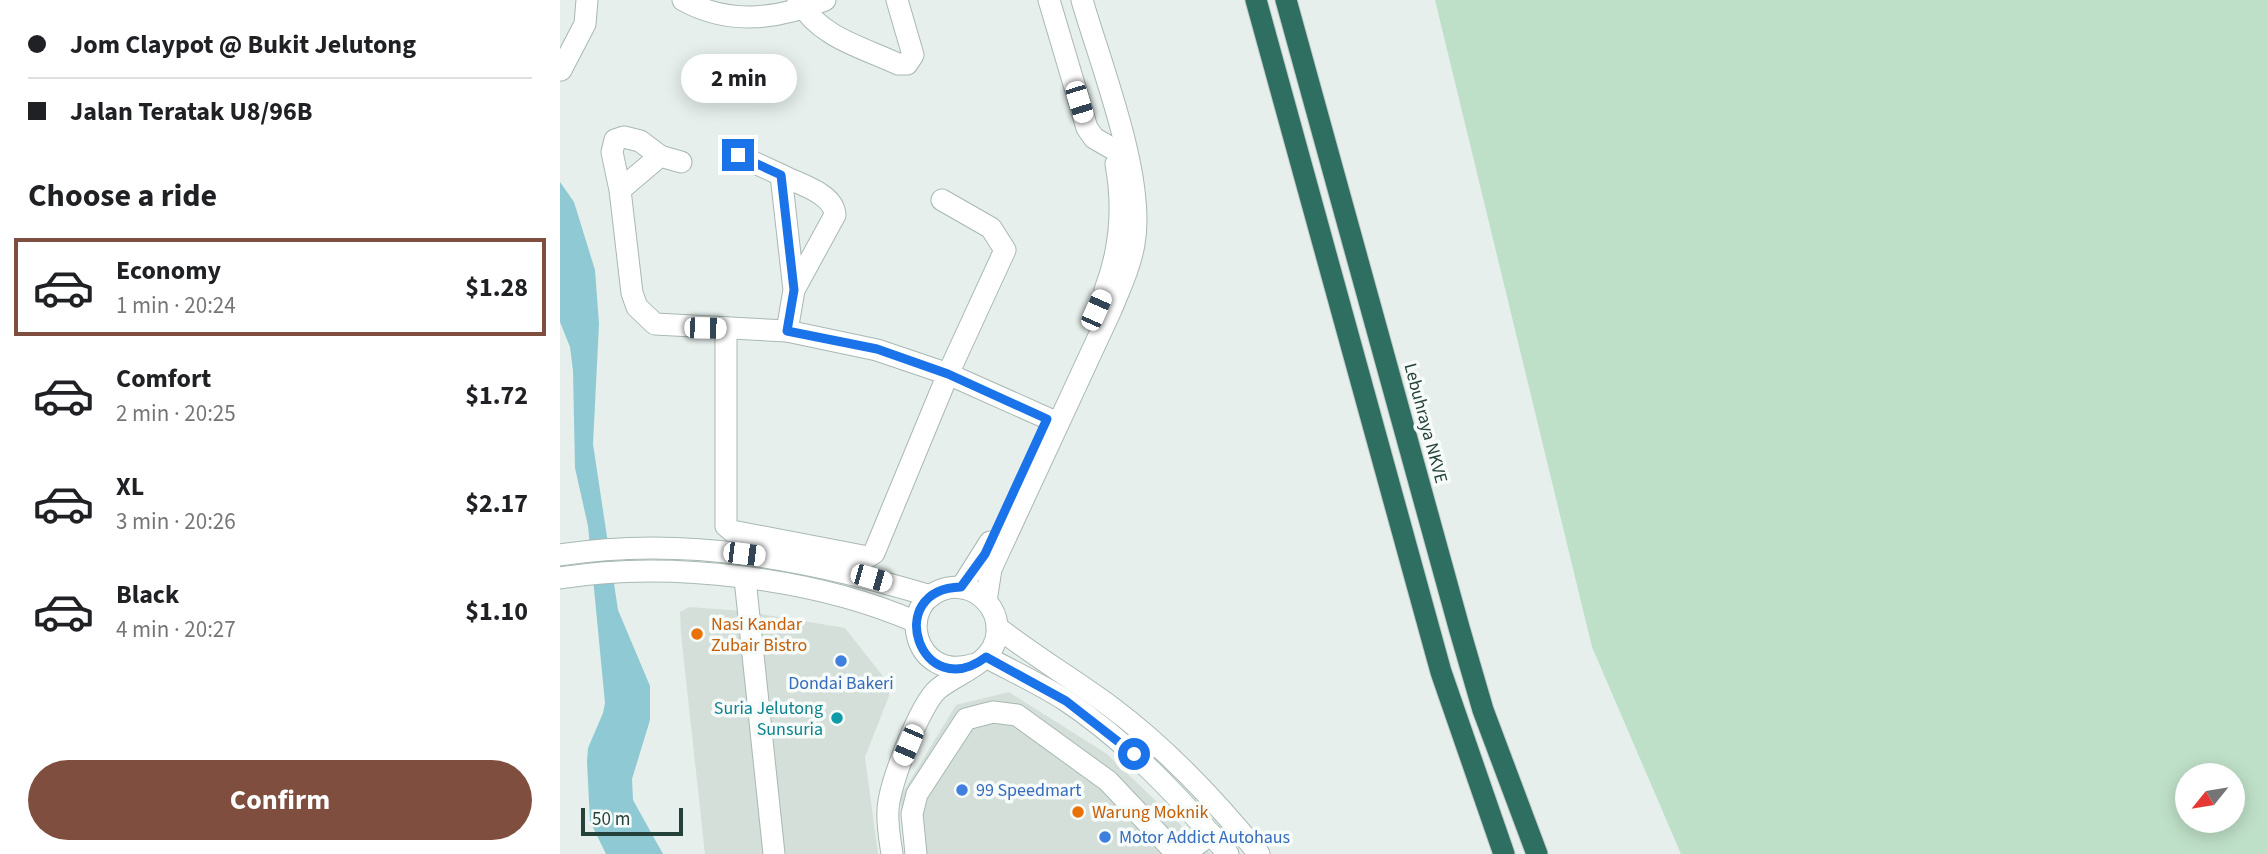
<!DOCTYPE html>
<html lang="en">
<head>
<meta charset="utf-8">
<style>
	:root { --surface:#fff; --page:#f2f2f2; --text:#202124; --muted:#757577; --line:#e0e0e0; --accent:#7f4e3f }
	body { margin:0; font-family:"Source Sans 3",sans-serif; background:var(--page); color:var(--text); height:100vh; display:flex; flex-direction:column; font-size:26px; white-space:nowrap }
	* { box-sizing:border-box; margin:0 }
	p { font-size:23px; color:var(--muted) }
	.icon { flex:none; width:38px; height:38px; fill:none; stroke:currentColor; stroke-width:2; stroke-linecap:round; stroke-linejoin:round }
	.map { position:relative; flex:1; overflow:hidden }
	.panel { display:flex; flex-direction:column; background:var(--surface); width:560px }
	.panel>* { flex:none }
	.guide { display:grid; align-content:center; height:154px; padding:0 28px; background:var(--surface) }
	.needle { width:46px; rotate:240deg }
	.fabs { position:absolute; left:1615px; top:763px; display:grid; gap:14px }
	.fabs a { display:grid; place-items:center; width:70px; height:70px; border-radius:50%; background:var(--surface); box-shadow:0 4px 18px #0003; font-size:35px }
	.scale { position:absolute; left:21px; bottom:18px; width:102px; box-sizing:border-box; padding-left:7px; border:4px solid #24423a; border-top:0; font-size:19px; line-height:24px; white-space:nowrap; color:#24423a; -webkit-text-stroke:5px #f7fbf9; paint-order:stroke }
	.end { position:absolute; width:32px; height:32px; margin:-16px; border:9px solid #1a73e8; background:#fff; box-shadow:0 0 0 4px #fff }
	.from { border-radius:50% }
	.bubble { position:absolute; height:49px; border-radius:24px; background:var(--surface); box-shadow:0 4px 18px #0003; font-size:23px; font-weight:700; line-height:49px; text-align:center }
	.car { position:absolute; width:21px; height:42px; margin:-21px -10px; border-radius:9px; box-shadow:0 0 5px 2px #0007; background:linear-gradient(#fff 24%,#345 0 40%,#fff 0 76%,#345 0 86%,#fff 0) }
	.guide b { display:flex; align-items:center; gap:24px; height:66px; font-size:26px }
	.guide b+b { border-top:2px solid var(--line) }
	.guide i { width:18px; height:18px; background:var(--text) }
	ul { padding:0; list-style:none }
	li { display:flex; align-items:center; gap:21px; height:98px; margin:0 14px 10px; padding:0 14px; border:4px solid transparent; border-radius:0px }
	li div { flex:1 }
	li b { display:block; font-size:26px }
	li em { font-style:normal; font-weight:700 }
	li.selected { border-color:var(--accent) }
	li>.icon { width:63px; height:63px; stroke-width:1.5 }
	h2 { padding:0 28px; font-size:32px; line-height:84px }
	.button { display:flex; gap:14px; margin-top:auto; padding:14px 28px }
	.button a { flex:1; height:80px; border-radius:42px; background:var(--accent); color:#fff; font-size:28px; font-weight:700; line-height:80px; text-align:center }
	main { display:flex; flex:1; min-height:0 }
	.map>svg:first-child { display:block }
</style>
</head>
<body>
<main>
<section class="panel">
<div class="guide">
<b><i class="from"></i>Jom Claypot @ Bukit Jelutong</b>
<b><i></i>Jalan Teratak U8/96B</b>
</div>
<h2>Choose a ride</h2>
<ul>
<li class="selected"><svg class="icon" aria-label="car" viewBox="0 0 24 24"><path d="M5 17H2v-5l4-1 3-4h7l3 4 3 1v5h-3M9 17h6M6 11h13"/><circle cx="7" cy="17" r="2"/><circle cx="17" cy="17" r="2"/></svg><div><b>Economy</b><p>1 min · 20:24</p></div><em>$1.28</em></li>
<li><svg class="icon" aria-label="car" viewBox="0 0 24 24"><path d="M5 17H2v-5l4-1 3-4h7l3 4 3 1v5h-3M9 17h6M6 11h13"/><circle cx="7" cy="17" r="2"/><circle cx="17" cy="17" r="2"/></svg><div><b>Comfort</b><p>2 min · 20:25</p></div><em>$1.72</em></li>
<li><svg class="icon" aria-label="car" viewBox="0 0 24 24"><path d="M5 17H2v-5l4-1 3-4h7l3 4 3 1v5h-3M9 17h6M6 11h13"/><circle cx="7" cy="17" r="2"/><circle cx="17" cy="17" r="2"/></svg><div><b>XL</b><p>3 min · 20:26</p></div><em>$2.17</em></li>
<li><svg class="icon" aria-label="car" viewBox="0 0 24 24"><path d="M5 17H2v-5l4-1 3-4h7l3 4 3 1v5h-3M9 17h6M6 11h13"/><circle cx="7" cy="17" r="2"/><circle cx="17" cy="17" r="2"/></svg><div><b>Black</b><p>4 min · 20:27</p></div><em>$1.10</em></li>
</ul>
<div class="button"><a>Confirm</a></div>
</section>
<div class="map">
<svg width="1707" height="854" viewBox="0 0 1707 854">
	<rect width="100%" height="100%" fill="#e6efeb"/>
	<g fill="#d4dfda">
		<path d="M129,607L183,611L285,628L329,684V696L305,757L318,854H145L121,634L120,612Z"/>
		<path d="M449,692L547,754L651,854H346L340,797L396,705Z"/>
	</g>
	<path fill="#bfe0c8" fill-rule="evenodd" d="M875,0H1707V854H1121L1032,647ZM1628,775H1673V821H1628Z"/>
	<path fill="#8ec9d4" d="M0,182L14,202L35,270L39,324L33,444L58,610L90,686V720L72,779L73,800L103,854H46L30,821L27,762L28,748L43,713L45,703L28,526L15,468L13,371L10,347L0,322Z"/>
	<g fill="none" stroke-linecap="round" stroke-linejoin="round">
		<g stroke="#a8b8b2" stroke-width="23">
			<g id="minor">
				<path d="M123,0C170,26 218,19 265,0"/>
				<path d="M238,0C261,38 299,46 338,64H347L353,55L337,0"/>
				<path d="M489,0L527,128L534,138L553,149"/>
				<path d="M1,70L25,24L27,0"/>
				<path d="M178,155L221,175"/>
				<path d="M100,156L121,162"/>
				<path d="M60,190L100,156L80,141L64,137L55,140L52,152L60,190L72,293L77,307L95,324L227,331L317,350L388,374L498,423"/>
				<path d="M545,290C561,248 564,208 556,164"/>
				<path d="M166,328V526L172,531L308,557L314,553L388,374L445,250L431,228L382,200"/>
				<path d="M227,331L234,290L221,175C238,184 274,193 275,215L234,290"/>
				<path d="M0,555C126,535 250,560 371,596"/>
				<path d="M0,578C108,560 256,578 356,622"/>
				<path d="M185,579L214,854"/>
				<path d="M401,588L430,542"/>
				<path d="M426,601L431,569L551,310C560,288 570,267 574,244C586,178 541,66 522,0"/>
				<path d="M437,627C474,656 513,679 551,707C606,748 656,801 699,854"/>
				<path d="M426,657C452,671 480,684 505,700C568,742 619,797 668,854"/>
				<path d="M332,854C330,840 327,825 328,811C328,787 360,704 378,689C395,675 422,667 433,647C448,617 421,582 388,588C333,600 354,685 415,664"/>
				<path d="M356,854L352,814L357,794L406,719L433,712L457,715L548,781L617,854"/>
				<path d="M624,854L651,834"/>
			</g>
		</g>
		<g stroke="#c2cac8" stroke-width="23">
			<g id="highway">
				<path d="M696,0L881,672L944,854"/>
				<path d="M726,0L900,631L923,710L977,854"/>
			</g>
		</g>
		<use href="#minor" stroke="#fff" stroke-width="21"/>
		<use href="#highway" stroke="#2f6f62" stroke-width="21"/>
	</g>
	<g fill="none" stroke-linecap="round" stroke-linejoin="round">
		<path stroke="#1a73e8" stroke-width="9" d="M178,155L221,175L234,290L227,331L317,349L388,374L487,419L425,554L401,587C321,589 361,706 426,657L506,701L574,754"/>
	</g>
	<g fill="#e8710a" stroke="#f7fbf9" stroke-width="2.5">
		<circle cx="137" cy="634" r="7"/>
		<circle cx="518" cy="812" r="7"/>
	</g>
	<g fill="#3f7fe0" stroke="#f7fbf9" stroke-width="2.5">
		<circle cx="281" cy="661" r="7"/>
		<circle cx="402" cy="790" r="7"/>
		<circle cx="545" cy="837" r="7"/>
	</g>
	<circle fill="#0f9aa8" stroke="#f7fbf9" stroke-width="2.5" cx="277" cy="718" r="7"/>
	<g text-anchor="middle" stroke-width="7" stroke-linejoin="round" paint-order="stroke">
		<g font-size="18" fill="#24423a" stroke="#f7fbf9">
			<text transform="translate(866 423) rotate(75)" y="6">Lebuhraya NKVE</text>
		</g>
		<g font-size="18" fill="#c56008" stroke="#f7fbf9" text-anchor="start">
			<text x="151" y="630">Nasi Kandar<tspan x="151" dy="21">Zubair Bistro</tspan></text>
			<text x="532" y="818">Warung Moknik</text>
		</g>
		<g font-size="18" fill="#366cbe" stroke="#f7fbf9" text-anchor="start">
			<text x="281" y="689" text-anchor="middle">Dondai Bakeri</text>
			<text x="416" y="796">99 Speedmart</text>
			<text x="559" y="843">Motor Addict Autohaus</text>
		</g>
		<g font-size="18" fill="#0d838f" stroke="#f7fbf9" text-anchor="end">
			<text x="263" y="714">Suria Jelutong<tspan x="263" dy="21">Sunsuria</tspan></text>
		</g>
	</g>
</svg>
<div class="fabs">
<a><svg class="needle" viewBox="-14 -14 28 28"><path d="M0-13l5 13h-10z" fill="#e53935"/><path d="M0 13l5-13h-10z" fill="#757577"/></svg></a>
</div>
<div class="scale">50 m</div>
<i class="end from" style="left:574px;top:754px"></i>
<i class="end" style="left:178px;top:155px"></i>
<div class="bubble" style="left:121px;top:54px;width:116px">2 min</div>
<i class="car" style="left:519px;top:102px;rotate:163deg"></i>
<i class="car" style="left:536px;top:310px;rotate:24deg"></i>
<i class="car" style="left:145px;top:328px;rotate:91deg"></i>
<i class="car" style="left:184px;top:554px;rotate:97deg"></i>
<i class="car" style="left:311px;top:578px;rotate:106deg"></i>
<i class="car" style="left:348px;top:745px;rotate:203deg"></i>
</div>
</main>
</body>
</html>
